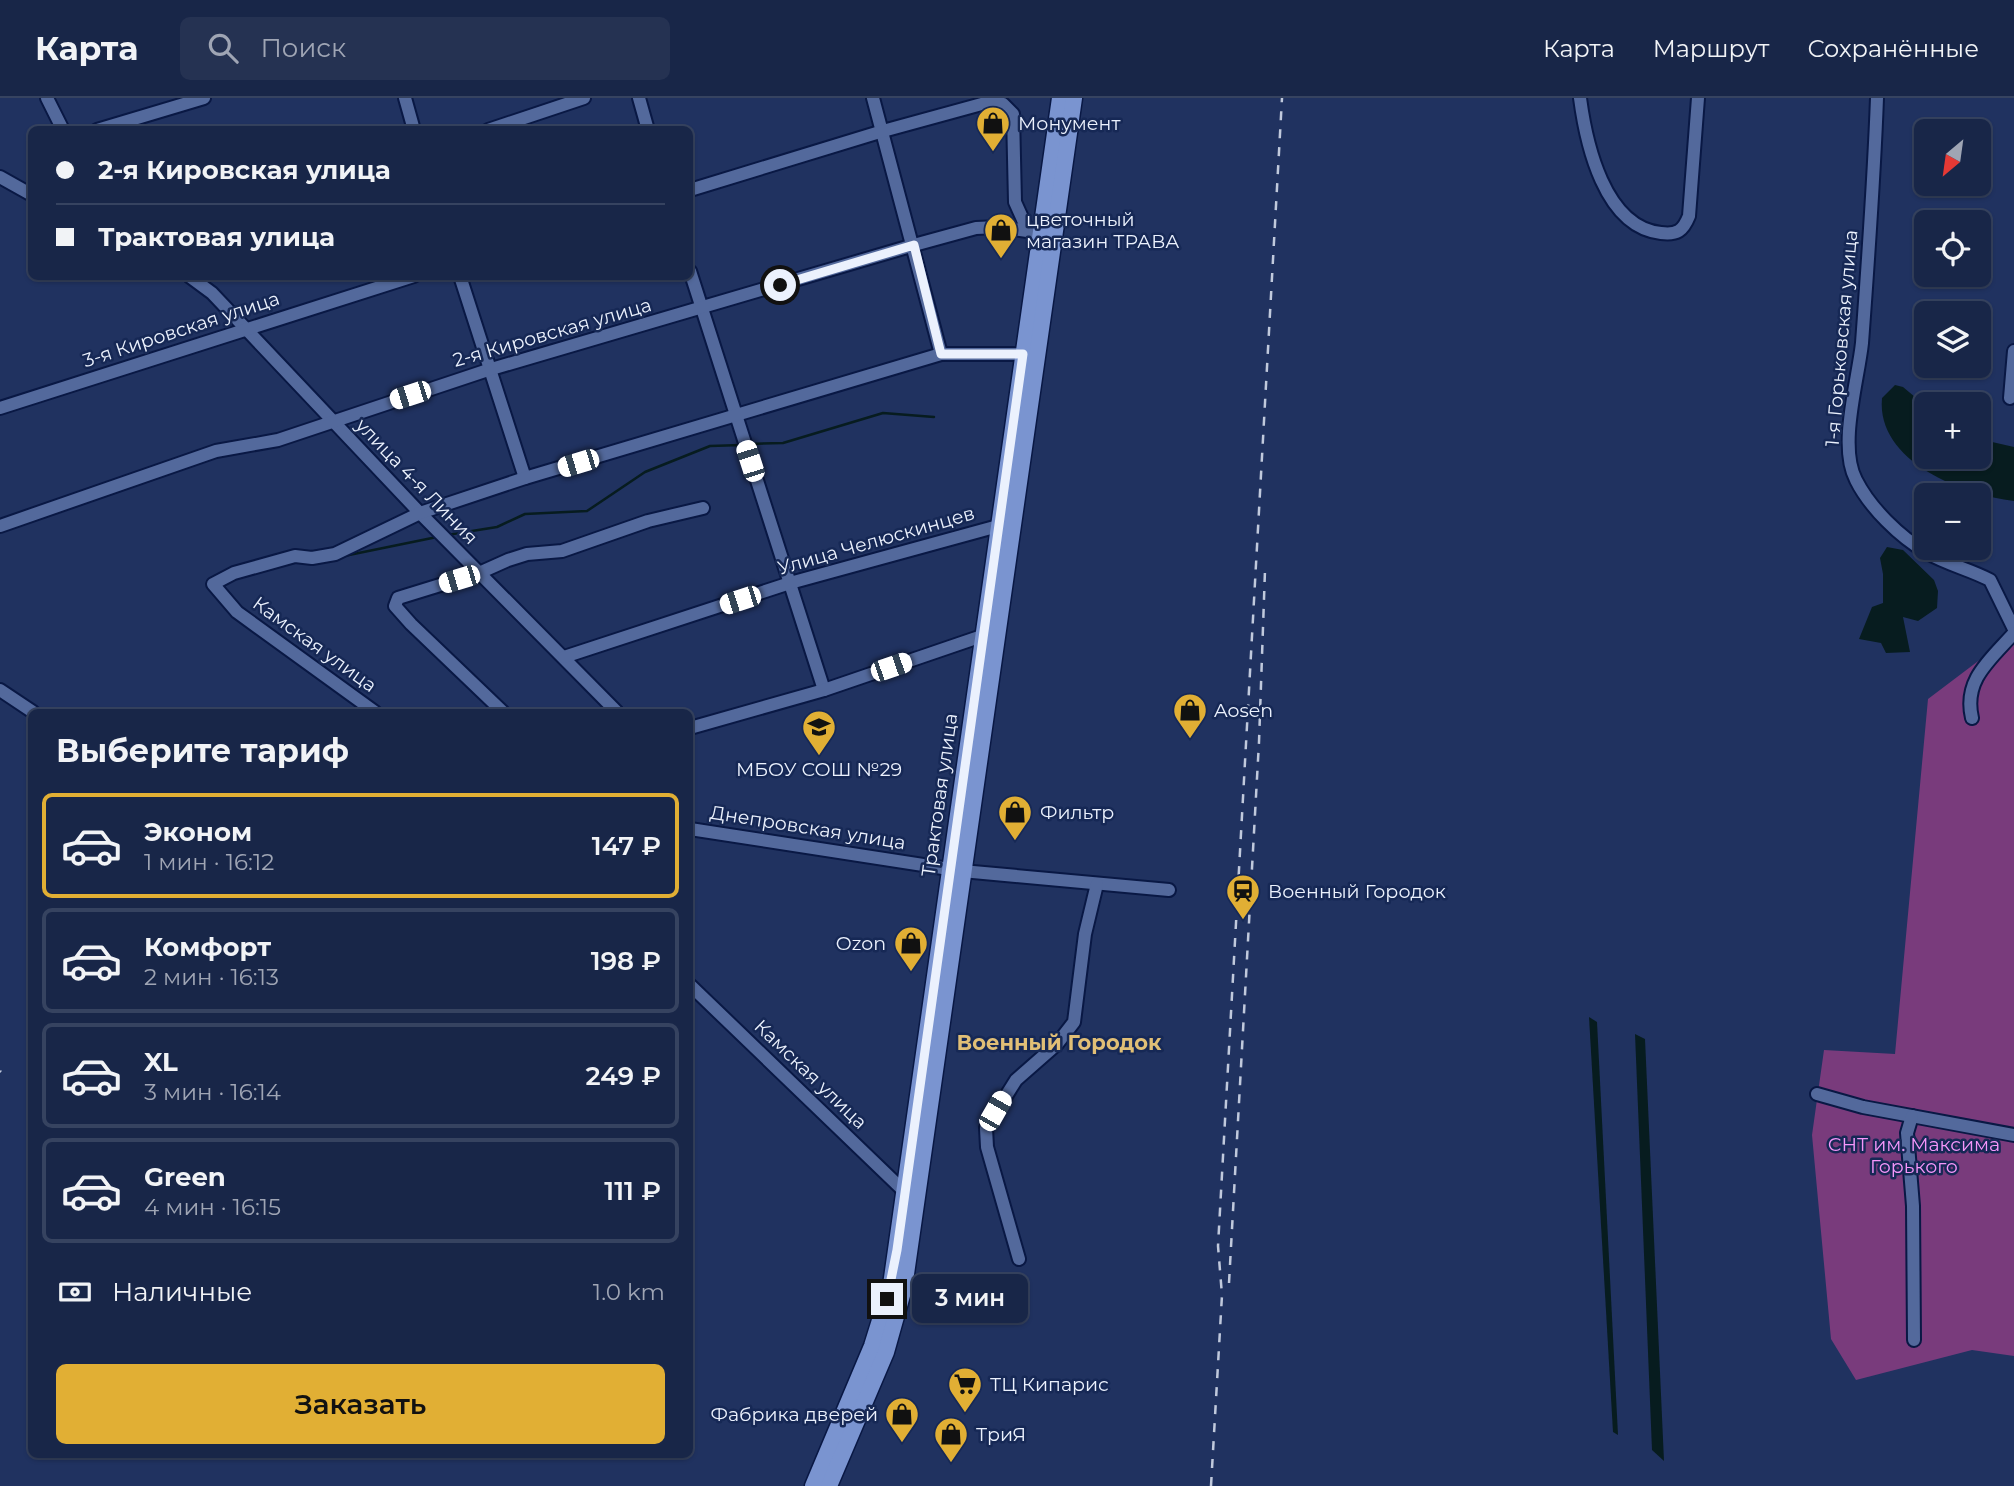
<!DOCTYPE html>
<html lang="ru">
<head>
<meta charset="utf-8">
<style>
	:root { --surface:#182648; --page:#253252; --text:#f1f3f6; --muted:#9fa5b4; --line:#364360; --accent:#e1af34 }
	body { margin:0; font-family:Montserrat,sans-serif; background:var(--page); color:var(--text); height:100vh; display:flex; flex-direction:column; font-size:26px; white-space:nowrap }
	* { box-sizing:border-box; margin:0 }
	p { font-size:23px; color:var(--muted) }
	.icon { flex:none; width:38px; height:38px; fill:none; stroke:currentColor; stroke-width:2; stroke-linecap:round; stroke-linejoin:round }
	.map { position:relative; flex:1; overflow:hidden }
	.details { position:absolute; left:28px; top:611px; width:665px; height:749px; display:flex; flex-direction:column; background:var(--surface); border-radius:10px; box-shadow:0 2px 5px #0004,0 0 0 2px var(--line) }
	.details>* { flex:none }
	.guide { position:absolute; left:28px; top:28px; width:665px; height:154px; border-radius:10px; box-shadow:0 2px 5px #0004,0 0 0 2px var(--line); display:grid; align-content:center; height:154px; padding:0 28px; background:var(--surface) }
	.needle { width:46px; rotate:209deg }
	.fabs { position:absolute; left:1914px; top:21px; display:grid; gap:14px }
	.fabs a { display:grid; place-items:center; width:77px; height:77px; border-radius:10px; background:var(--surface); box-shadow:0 2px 5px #0004,0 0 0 2px var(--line); font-size:35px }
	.end { position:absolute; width:32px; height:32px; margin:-16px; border:9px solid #ebf1fd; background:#111; box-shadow:0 0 0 4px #111 }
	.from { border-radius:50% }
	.bubble { position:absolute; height:49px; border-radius:10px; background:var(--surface); box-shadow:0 2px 5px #0004,0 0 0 2px var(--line); font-size:23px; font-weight:600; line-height:49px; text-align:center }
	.car { position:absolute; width:21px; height:42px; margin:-21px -10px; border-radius:9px; box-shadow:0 0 5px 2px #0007; background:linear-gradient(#fff 24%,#345 0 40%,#fff 0 76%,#345 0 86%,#fff 0) }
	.guide b { display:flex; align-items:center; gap:24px; height:66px; font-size:26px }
	.guide b+b { border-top:2px solid var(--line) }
	.guide i { width:18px; height:18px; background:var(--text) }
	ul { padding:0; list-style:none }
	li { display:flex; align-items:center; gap:21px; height:105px; margin:0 14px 10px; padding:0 14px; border:4px solid var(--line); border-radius:10px }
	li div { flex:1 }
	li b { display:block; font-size:26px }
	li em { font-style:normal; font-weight:600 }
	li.active { border-color:var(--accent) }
	li>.icon { width:63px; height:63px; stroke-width:1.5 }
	h2 { padding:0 28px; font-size:32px; line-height:84px }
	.pay { display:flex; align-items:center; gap:18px; height:77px; padding:0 28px; font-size:26px }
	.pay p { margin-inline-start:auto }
	.button { display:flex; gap:14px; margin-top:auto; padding:14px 28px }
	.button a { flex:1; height:80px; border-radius:10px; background:var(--accent); color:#111; font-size:28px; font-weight:600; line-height:80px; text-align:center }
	header { display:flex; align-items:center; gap:42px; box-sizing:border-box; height:98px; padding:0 35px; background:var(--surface); border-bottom:2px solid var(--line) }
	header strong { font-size:33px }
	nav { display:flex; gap:38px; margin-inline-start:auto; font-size:24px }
	.search { width:490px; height:63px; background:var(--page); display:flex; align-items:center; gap:18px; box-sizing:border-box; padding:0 24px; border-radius:10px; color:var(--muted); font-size:26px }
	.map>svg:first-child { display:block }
</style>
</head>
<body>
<header>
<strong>Карта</strong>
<div class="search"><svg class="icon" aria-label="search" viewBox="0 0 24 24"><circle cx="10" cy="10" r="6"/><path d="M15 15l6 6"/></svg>Поиск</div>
<nav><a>Карта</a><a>Маршрут</a><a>Сохранённые</a></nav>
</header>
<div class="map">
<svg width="2014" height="1388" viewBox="0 0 2014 1388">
	<rect width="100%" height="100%" fill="#203260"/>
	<path fill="#793b7c" d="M2014,536V1258L1972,1252L1856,1282L1831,1241L1812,1037L1824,952L1895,956L1928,601Z"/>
	<g fill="#071c1f">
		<path d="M1895,287L1903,289L1927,309V359H1979V341L2014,349V403C1964,397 1876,364 1882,300Z"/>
		<path d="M1887,449L1903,452L1934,482L1938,493L1937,510L1918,523L1903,519L1910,554L1886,555L1881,545L1859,541L1872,509L1883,505V476L1880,460Z"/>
		<path d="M1589,919L1597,924L1618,1337L1613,1334Z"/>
		<path d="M1635,936L1645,941L1664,1363L1652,1352Z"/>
	</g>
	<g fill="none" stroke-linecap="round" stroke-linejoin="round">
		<g stroke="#071c1f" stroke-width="2.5">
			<path d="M749,346L783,345L883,315L934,319"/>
			<path d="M447,437L497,429L525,416L587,413L645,374L710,348L742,347"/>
			<path d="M344,458L437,439"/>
		</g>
		<g stroke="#091844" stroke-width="16">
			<g id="minor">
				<path d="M47,0L63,32"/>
				<path d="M405,0L414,32"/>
				<path d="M639,0L648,32"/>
				<path d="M873,0L941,256H1023"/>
				<path d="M1580,0C1586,45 1604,129 1661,135C1677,137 1683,133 1689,118L1698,0"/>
				<path d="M1877,0C1874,82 1868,164 1862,245C1858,283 1838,348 1856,382C1870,410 1900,439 1926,454C1946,466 1969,471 1990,482L2014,531"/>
				<path d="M97,32L204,0"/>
				<path d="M488,32L584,0"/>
				<path d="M0,79L32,97"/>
				<path d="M690,92L883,33L989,4L1003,6L1013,16L1015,104L1028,133"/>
				<path d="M690,173L824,592"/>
				<path d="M189,178L212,195L420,415L617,614"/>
				<path d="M460,178L525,380"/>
				<path d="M2010,300L2014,253"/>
				<path d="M0,310L414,178"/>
				<path d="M0,428L216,353L278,342L488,272L914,147L976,130L999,129L1041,135"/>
				<path d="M564,559L790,485L998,428"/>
				<path d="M0,592L33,614"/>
				<path d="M375,614L237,514L213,486L234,475L295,458L312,460L335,456L420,415L525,380L941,256"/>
				<path d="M503,614L411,526L395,508L398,500L479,475L508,462L527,456L562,453L648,423L703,410"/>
				<path d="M1972,620C1963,582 1990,562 2014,535"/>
				<path d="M690,630L824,592L982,538"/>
				<path d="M690,731L962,773L1169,792"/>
				<path d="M690,887L905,1094"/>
				<path d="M1817,996L1863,1009L2014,1037"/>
				<path d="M1912,1018L1907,1035L1913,1108L1914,1242"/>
				<path d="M1019,1161L987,1049L986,1030L1016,982L1057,946L1074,924L1085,836L1097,786"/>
			</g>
		</g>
		<g stroke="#091844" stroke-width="19">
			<g id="major">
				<path d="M813,1388L872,1248L891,1187L1060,0"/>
				<path d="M829,1388L886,1254L904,1190L1074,0"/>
			</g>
		</g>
		<use href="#minor" stroke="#53699c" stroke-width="12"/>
		<use href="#major" stroke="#7a94d0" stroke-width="16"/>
		<g stroke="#c0c9dc" stroke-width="2.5" stroke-dasharray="9 9" stroke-linecap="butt">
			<path d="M0,973L1,974"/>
			<path d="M1229,1185L1259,644L1265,472"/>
			<path d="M1211,1388L1222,1197L1218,1148L1282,0"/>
		</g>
	</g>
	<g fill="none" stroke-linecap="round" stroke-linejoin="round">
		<path stroke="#ebf1fd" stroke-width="9" d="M780,187L914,147L941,256H1023L897,1152L887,1201"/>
	</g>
	<defs>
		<g id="shop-pin" transform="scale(1.75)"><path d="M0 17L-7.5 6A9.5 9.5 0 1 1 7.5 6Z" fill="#e1af34" stroke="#162855"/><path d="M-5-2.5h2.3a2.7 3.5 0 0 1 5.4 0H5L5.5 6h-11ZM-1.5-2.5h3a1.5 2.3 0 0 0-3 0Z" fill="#111"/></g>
		<g id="school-pin" transform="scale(1.75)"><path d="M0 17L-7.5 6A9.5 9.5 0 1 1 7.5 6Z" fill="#e1af34" stroke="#162855"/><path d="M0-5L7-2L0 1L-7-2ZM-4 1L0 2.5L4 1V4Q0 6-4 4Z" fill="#111"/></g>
		<g id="station-pin" transform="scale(1.75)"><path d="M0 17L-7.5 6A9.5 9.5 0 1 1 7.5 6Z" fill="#e1af34" stroke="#162855"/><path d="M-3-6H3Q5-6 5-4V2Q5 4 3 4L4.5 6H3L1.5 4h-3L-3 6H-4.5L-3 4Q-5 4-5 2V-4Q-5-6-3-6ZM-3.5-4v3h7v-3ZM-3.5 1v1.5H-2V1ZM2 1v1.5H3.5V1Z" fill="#111"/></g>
		<g id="supermarket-pin" transform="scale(1.75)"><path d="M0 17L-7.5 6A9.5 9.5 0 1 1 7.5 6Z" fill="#e1af34" stroke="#162855"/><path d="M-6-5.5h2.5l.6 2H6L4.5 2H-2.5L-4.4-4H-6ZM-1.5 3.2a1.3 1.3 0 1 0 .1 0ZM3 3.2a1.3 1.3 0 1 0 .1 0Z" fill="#111"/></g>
	</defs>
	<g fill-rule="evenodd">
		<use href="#shop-pin" x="993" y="25"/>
		<use href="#shop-pin" x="1001" y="132"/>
		<use href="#shop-pin" x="1190" y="612"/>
		<use href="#school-pin" x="819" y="629"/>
		<use href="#shop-pin" x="1015" y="714"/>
		<use href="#station-pin" x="1243" y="793"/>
		<use href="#shop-pin" x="911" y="845"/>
		<use href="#supermarket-pin" x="965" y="1286"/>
		<use href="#shop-pin" x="902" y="1316"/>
		<use href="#shop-pin" x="951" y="1336"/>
	</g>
	<g text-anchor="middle" stroke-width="5" stroke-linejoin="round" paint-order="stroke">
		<g font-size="19" fill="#ebf1fd" stroke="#162855" text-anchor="start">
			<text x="1018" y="32">Монумент</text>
			<text x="1026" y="128">цветочный<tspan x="1026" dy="22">магазин ТРАВА</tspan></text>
			<text x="1214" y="619">Aosen</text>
			<text x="819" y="678" text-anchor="middle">МБОУ СОШ №29</text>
			<text x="1040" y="721">Фильтр</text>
			<text x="1268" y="800">Военный Городок</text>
			<text x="886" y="852" text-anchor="end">Ozon</text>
			<text x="990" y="1293">ТЦ Кипарис</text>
			<text x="878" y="1323" text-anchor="end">Фабрика дверей</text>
			<text x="976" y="1343">ТриЯ</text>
		</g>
		<g font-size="19" fill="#ebf1fd" stroke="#162855">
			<text transform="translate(181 231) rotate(-18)" y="7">3-я Кировская улица</text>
			<text transform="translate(552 234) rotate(-16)" y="7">2-я Кировская улица</text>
			<text transform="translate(1841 240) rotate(-85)" y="7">1-я Горьковская улица</text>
			<text transform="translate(417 383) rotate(46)" y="7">улица 4-я Линия</text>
			<text transform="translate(876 442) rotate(-16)" y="7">Улица Челюскинцев</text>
			<text transform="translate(315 546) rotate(36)" y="7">Камская улица</text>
			<text transform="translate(939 697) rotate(-82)" y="7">Трактовая улица</text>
			<text transform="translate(808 729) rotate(9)" y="7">Днепровская улица</text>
			<text transform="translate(811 976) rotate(44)" y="7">Камская улица</text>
		</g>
		<g font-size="19" fill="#f696fa" stroke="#162855">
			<text x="1914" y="1053">СНТ им. Максима<tspan x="1914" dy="22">Горького</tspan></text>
		</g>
		<g font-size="21" font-weight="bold" fill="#e1bf76" stroke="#162855">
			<text x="1059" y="952">Военный Городок</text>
		</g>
	</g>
</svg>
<div class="fabs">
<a><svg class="needle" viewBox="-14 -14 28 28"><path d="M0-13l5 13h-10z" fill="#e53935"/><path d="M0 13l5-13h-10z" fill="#9fa5b4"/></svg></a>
<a><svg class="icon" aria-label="locate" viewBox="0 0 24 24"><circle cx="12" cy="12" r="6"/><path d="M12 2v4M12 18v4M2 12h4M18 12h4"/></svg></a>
<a><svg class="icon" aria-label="layers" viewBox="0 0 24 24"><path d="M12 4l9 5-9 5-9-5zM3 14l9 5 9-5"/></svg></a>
<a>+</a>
<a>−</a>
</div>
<i class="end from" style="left:780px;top:187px"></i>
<i class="end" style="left:887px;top:1201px"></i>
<div class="bubble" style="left:912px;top:1176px;width:116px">3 мин</div>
<i class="car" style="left:410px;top:297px;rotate:252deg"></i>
<i class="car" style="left:750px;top:363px;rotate:342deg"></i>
<i class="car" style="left:578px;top:365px;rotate:253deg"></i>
<i class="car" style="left:459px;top:481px;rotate:253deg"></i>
<i class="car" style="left:740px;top:502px;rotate:252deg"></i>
<i class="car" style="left:891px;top:569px;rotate:71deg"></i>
<i class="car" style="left:995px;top:1013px;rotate:30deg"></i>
<div class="guide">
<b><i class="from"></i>2-я Кировская улица</b>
<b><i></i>Трактовая улица</b>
</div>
<section class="details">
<h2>Выберите тариф</h2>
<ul>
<li class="active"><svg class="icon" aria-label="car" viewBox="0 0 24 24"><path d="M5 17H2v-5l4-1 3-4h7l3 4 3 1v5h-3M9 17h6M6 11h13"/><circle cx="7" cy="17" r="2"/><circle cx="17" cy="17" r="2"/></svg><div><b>Эконом</b><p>1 мин · 16:12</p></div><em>147 ₽</em></li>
<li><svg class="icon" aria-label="car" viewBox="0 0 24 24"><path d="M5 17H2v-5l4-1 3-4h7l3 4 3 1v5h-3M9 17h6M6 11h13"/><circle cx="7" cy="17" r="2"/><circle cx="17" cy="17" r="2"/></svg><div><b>Комфорт</b><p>2 мин · 16:13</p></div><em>198 ₽</em></li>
<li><svg class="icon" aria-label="car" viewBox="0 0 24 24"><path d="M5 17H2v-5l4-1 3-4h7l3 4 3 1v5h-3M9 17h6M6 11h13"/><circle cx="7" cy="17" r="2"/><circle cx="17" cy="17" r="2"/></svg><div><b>XL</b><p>3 мин · 16:14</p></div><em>249 ₽</em></li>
<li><svg class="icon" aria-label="car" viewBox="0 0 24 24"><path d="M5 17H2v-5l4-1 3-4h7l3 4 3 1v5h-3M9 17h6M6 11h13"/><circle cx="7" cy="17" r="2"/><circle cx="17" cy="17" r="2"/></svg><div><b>Green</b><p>4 мин · 16:15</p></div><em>111 ₽</em></li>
</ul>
<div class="pay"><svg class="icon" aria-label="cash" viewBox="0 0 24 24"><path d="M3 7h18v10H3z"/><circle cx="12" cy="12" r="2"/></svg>Наличные<p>1.0 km</p></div>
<div class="button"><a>Заказать</a></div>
</section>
</div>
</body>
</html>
